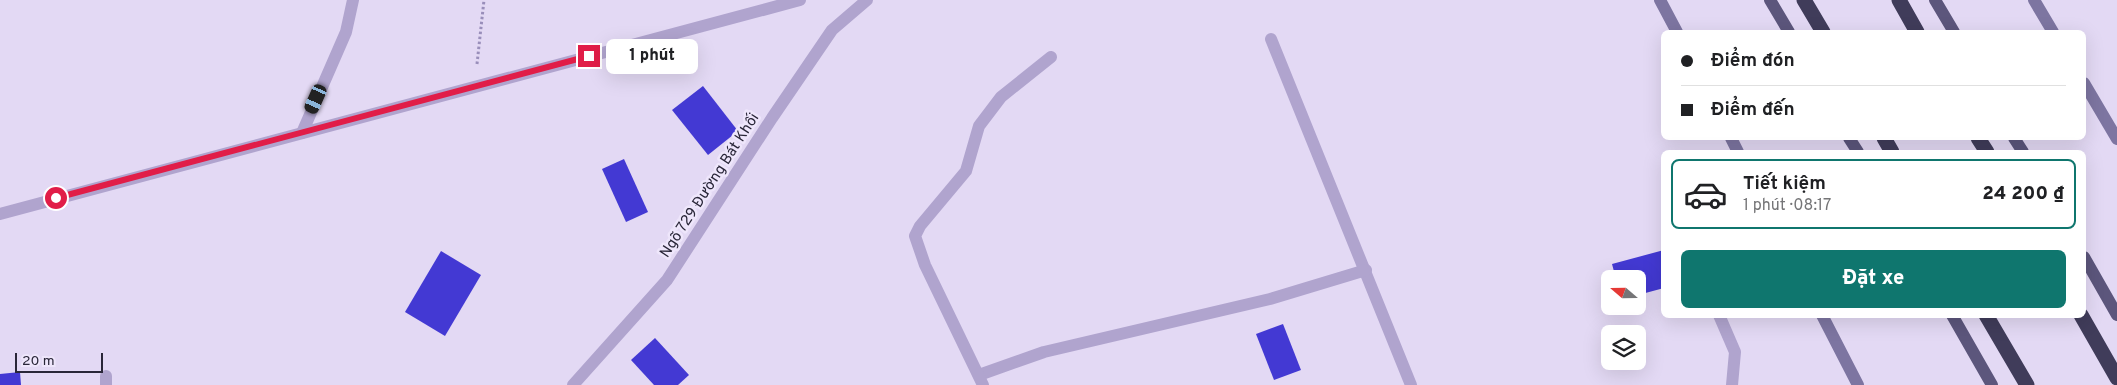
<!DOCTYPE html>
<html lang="vi">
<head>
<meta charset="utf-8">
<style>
	:root { --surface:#fff; --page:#f6f6f6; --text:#202124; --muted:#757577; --line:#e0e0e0; --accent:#0f766e }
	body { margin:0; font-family:Overpass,sans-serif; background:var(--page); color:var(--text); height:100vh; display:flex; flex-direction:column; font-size:19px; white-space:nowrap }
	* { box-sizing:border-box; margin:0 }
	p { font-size:16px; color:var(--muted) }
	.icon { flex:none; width:28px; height:28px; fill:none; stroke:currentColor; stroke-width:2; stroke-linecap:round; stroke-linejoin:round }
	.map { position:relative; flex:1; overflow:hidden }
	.sheet { position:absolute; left:1661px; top:150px; width:425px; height:168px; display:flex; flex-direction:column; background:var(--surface); border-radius:8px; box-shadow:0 5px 20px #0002 }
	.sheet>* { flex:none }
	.top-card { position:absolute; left:1661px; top:30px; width:425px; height:110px; border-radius:8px; box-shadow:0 5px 20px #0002; display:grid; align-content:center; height:110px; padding:0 20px; background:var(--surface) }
	.needle { width:32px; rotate:290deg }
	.controls { position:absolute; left:1601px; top:270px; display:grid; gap:10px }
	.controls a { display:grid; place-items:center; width:45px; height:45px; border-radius:8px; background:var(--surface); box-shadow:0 5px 20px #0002; font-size:25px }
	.scale { position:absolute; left:15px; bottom:12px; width:88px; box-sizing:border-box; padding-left:5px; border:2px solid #292638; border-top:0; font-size:14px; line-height:18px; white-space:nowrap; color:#292638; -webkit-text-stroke:4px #eee6fb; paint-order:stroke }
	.end { position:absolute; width:22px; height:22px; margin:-11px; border:6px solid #e11d48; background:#fff; box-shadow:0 0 0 2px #fff }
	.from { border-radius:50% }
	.bubble { position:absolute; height:35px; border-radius:8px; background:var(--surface); box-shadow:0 5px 20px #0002; font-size:16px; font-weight:800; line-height:35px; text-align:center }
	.car { position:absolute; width:15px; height:30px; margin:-15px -8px; border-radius:6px; box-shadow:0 0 4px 1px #0007; background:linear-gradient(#222 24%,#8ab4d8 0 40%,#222 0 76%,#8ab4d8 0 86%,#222 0) }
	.top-card b { display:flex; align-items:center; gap:18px; height:48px; font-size:19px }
	.top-card b+b { border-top:1px solid var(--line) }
	.top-card i { width:12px; height:12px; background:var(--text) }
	ul { padding:9px 0 0; list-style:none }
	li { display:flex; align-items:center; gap:15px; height:70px; margin:0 10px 8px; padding:0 10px; border:2px solid transparent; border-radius:8px }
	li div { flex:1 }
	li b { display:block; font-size:19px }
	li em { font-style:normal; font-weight:800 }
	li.current { border-color:var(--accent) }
	li>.icon { width:45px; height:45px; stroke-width:1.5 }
	.action { display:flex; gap:10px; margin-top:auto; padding:10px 20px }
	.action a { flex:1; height:58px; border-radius:8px; background:var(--accent); color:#fff; font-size:20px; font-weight:800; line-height:58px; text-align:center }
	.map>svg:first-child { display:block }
</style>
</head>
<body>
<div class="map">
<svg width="2117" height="385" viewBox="0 0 2117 385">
	<rect width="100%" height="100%" fill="#e3d9f4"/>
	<g fill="#4339d3">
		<path d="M703,86L738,131L708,155L672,110Z"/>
		<path d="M624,159L648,212L626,222L602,169Z"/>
		<path d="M1664,250V288L1638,295V279H1616L1612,264Z"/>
		<path d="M441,251L481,275L445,336L405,312Z"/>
		<path d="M1283,324L1301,370L1274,380L1256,334Z"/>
		<path d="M655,338L689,375L678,385H654L631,360Z"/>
		<path d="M20,372L21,385H0V374Z"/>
	</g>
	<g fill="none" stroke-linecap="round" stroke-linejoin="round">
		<path stroke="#998eba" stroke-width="3" stroke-dasharray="2.5 2.5" stroke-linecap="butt" d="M477,64L484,0"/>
		<g stroke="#b0a4ce" stroke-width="12">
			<path d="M1271,39L1411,385"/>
			<path d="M302,133L346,32L353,0"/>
		</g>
		<g stroke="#b0a4ce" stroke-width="12">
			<path d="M0,214L800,0"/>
			<path d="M1719,315L1735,352L1732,385"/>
			<path d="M979,375L1044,352L1270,299L1366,270"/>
			<path d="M106,385V376"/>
			<path d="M573,385L667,280L772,118L832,30L867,0"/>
			<path d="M983,385L925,265L915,236L920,226L966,171L979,126L1001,97L1051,57"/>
		</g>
		<g stroke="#7d75a1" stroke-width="12">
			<path d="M1660,0L1677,32"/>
			<path d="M2034,0L2053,32"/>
			<path d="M2084,83L2117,139"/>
			<path d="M1731,138L1738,152"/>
			<path d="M1822,315L1858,385"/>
		</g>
		<g stroke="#5c567c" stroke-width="12">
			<path d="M1770,0L1789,32"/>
			<path d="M1935,0L1954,32"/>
			<path d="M1849,138L1858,152"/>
			<path d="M2014,138L2023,152"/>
			<path d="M2084,257L2117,315"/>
			<path d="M1952,315L1992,385"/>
		</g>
		<g stroke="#403c5a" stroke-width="15">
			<path d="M1804,0L1823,32"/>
			<path d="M1899,0L1917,32"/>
			<path d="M1884,138L1892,152"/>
			<path d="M1978,138L1987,152"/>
			<path d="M1986,315L2027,385"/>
			<path d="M2081,315L2117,378"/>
		</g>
	</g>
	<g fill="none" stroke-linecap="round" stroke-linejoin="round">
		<path stroke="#e11d48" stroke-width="6" d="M56,198L589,56"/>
	</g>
	<g text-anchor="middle" stroke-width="5" stroke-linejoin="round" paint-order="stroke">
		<g font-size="15" fill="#292638" stroke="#eee6fb">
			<text transform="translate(709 185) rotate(-57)" y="5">Ngõ 729 Đường Bát Khối</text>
		</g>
	</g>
</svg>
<div class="controls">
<a><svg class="needle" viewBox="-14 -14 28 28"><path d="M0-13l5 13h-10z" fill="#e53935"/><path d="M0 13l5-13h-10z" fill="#757577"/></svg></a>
<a><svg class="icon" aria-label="layers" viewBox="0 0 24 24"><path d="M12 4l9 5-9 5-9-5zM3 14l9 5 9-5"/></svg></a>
</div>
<div class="scale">20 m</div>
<i class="end from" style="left:56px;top:198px"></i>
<i class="end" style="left:589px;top:56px"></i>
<div class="bubble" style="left:606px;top:39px;width:92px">1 phút</div>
<i class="car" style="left:316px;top:99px;rotate:204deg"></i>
<div class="top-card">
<b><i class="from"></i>Điểm đón</b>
<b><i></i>Điểm đến</b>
</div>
<section class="sheet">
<ul>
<li class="current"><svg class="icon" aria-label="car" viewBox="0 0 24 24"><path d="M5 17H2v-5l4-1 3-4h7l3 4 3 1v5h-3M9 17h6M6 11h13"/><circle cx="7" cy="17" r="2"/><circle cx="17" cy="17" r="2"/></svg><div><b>Tiết kiệm</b><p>1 phút · 08:17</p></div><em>24 200 ₫</em></li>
</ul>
<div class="action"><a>Đặt xe</a></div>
</section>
</div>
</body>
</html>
